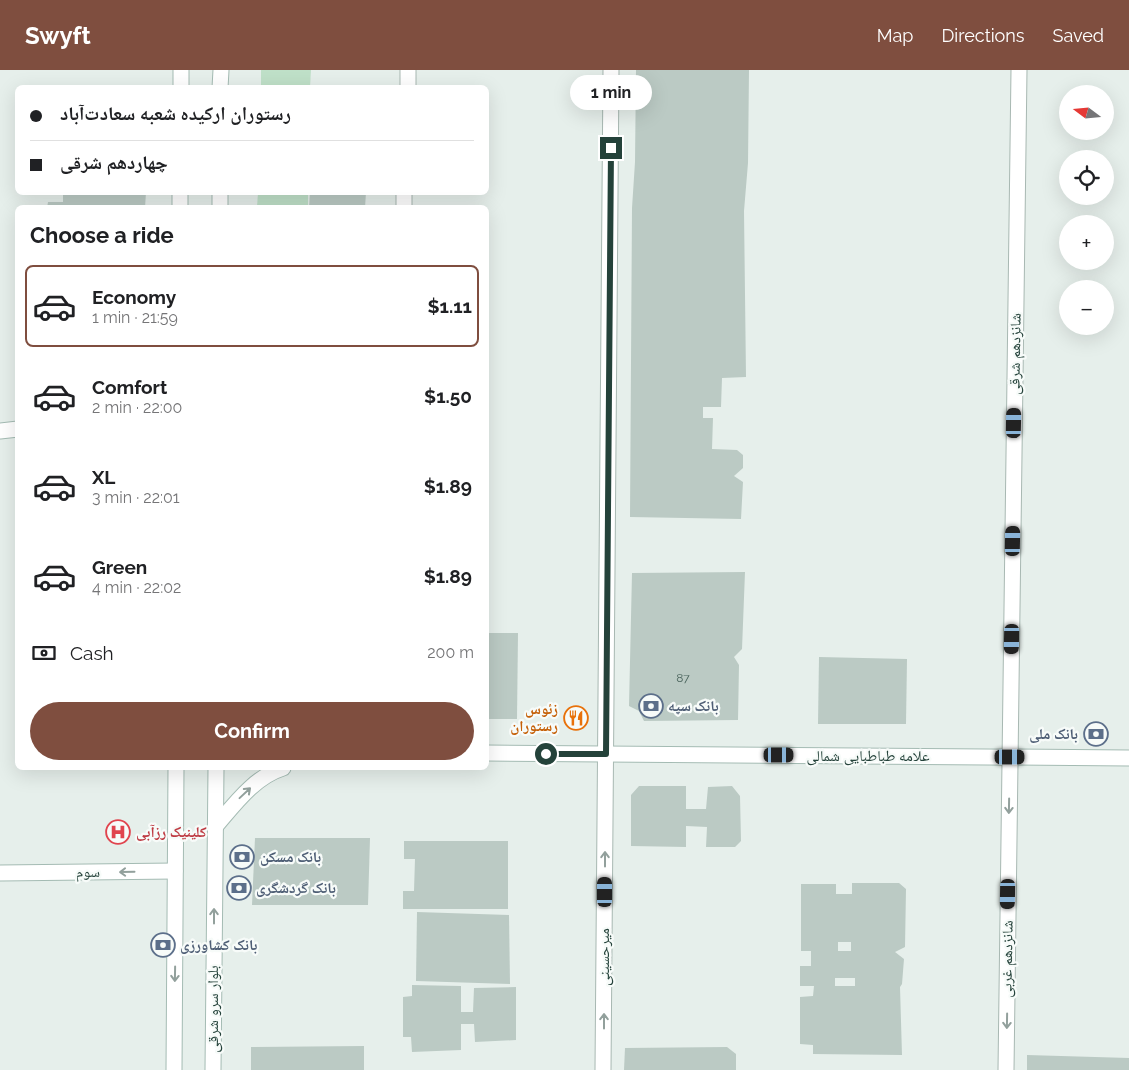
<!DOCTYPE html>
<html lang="en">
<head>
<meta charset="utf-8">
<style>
	:root { --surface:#fff; --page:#f2f2f2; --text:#202124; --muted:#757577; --line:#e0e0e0; --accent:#7f4e3f }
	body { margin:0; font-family:Raleway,"Noto Naskh Arabic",sans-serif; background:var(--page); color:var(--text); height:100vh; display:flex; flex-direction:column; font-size:19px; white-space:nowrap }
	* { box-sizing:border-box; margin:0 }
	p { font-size:16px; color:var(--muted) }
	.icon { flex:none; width:28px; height:28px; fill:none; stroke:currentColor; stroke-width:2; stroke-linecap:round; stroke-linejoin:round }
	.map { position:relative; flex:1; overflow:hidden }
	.side { position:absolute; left:15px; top:135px; width:474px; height:565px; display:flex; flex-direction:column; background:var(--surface); border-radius:8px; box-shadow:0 5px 20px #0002 }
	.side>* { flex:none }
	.guide { position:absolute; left:15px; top:15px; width:474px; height:110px; border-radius:8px; box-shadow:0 5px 20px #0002; display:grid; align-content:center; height:110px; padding:0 15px; background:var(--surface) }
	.needle { width:32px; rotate:286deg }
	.controls { position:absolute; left:1059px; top:15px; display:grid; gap:10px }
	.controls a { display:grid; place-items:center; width:55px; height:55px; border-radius:50%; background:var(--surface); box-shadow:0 5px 20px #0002; font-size:25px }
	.end { position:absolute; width:22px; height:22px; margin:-11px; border:6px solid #24423a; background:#fff; box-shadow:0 0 0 2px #fff }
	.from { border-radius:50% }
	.bubble { position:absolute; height:35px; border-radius:18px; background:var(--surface); box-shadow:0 5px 20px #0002; font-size:16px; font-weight:700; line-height:35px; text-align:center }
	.car { position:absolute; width:15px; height:30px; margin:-15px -8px; border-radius:6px; box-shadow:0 0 4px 1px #0007; background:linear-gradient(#222 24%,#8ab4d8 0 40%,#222 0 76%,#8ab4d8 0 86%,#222 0) }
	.guide b { display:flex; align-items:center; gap:18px; height:48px; font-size:19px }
	.guide b+b { border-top:1px solid var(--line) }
	.guide i { width:12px; height:12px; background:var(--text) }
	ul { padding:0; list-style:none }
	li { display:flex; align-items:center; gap:15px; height:82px; margin:0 10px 8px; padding:0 5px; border:2px solid transparent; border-radius:8px }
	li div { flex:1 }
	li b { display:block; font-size:19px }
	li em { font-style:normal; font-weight:700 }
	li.current { border-color:var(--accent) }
	li>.icon { width:45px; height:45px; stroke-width:1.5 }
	h2 { padding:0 15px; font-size:22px; line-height:60px }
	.pay { display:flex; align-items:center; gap:12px; height:55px; padding:0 15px; font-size:19px }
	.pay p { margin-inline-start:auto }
	.action { display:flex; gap:10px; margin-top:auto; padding:10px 15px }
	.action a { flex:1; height:58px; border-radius:30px; background:var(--accent); color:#fff; font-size:20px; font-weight:700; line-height:58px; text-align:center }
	header { display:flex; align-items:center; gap:30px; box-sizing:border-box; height:70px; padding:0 25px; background:var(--accent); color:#fff }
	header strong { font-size:24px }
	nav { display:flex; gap:28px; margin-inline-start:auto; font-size:18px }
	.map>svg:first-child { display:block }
</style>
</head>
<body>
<header>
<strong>Swyft</strong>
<nav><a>Map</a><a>Directions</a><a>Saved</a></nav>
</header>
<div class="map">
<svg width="1129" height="1000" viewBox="0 0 1129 1000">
	<rect width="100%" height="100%" fill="#e6efeb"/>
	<g fill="#bfe0c8">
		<path d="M261,0H311L310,17H261Z"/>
		<path d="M258,123H308V137H257Z"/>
	</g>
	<g fill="#bbcac4" fill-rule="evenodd">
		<path d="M636,0H749L748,93L744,141L746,307L722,308L721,337H703V348H713L712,379L737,380L743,385V398L734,406L743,412L741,449L630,447L632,138L635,92Z"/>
		<path d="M63,122H146L145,138H47L48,132H63Z"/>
		<path d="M310,122H366L365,138H309Z"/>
		<path d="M745,502L742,579L734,587L739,595L738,650L644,651L639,641L629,636L632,503Z"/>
		<path d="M486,563H518L517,649H486Z"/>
		<path d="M819,587L907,589L906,654H818Z"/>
		<path d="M639,716H686V739H706L708,717L732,716L740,726L741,771L735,777H706L707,757L686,756V777L631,776V725Z"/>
		<path d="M255,768H370L368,835H252Z"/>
		<path d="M404,771H508V839H403V821H414L415,789H404Z"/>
		<path d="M852,813H899L906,819L905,877L895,882L904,889L902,914L900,917L902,985L813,984V975L800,974V927L813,926L814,916H800V896H811V881H801V814H836V824H852ZM838,872H851V881H838ZM835,908H855V916H835Z"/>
		<path d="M417,842L509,845L510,914L416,911Z"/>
		<path d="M412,915L461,916V942H473L474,918L516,917V970L475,972L474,954H461V980L412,982L411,967H403V927L412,926Z"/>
		<path d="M364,976V1000H251V977Z"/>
		<path d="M727,977L736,984V1000H624L625,978Z"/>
		<path d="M1027,985L1129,988V1000H1027Z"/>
	</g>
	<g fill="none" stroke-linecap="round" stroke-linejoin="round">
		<g stroke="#a8b8b2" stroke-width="17">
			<g id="street">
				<path d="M408,18V0"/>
				<path d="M404,138V122"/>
				<path d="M603,1000L611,0"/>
				<path d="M1006,1000L1019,0"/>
			</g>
		</g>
		<g stroke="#a4bbb3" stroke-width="17">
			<g id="secondary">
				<path d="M181,18V0"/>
				<path d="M220,18L221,0"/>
				<path d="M180,138V122"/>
				<path d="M220,138V122"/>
				<path d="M0,361L18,359"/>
				<path d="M486,683L1129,688"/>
				<path d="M215,757C234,735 254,707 283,698"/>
				<path d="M0,803L175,801"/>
				<path d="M174,1000L176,698"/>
				<path d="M213,1000L216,698"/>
			</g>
		</g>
		<use href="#street" stroke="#fff" stroke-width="15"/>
		<use href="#secondary" stroke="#fff" stroke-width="15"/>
	</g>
	<defs><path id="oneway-shaft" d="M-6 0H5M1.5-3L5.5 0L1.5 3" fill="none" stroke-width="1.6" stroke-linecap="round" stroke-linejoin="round" transform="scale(1.25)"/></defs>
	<g stroke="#92a09c">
		<use href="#oneway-shaft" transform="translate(245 723) rotate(-43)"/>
		<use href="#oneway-shaft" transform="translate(1009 736) rotate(91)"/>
		<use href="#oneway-shaft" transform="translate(605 789) rotate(-90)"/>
		<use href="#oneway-shaft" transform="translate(127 802) rotate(179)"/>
		<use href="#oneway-shaft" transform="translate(214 846) rotate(-90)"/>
		<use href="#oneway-shaft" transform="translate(175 904) rotate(91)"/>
		<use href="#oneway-shaft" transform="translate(604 951) rotate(-90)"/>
		<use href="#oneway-shaft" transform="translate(1007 951) rotate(91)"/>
	</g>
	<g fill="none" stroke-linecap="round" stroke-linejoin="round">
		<path stroke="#24423a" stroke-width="6" d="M546,684H606L611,78"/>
	</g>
	<defs>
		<g id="bank-ring" transform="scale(1.25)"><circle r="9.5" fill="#f7fbf9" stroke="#5c6f8a" stroke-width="1.5"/><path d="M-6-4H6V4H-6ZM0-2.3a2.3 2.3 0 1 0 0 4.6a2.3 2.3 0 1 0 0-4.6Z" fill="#5c6f8a"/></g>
		<g id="restaurant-ring" transform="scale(1.25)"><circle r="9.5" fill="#f7fbf9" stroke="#e8710a" stroke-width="1.5"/><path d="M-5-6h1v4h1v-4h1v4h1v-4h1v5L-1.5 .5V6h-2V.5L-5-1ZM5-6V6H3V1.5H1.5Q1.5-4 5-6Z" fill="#e8710a"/></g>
		<g id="hospital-ring" transform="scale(1.25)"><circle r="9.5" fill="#f7fbf9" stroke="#e0444e" stroke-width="1.5"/><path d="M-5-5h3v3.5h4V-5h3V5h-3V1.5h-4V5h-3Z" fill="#e0444e"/></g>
	</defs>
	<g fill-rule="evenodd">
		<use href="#bank-ring" x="651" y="636"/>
		<use href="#restaurant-ring" x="576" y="648"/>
		<use href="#bank-ring" x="1096" y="664"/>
		<use href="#hospital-ring" x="118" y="762"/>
		<use href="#bank-ring" x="242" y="787"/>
		<use href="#bank-ring" x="239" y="818"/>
		<use href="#bank-ring" x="163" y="875"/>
	</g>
	<g text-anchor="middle" stroke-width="4.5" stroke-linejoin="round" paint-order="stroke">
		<g font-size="12" fill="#4a645c">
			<text x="683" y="612">87</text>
		</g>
		<g font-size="15" fill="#24423a" stroke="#f7fbf9">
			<text transform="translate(1015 284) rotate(-89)" y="5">شانزدهم شرقی</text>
			<text x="868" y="691">علامه طباطبایی شمالی</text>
			<text transform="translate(88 802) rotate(-1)" y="5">سوم</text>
			<text transform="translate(604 887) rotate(-90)" y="5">میرحسینی</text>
			<text transform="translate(1007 889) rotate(-89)" y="5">شانزدهم غربی</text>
			<text transform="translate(213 939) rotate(-90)" y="5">بلوار سرو شرقی</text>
		</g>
		<g font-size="15" font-weight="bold" fill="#4e5e75" stroke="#f7fbf9" text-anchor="start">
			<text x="668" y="641">بانک سپه</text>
			<text x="1078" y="669" text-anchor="end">بانک ملی</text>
			<text x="260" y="792">بانک مسکن</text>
			<text x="256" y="823">بانک گردشگری</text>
			<text x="180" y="880">بانک کشاورزی</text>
		</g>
		<g font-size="15" font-weight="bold" fill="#c56008" stroke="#f7fbf9" text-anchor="end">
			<text x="558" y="644">زئوس<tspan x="558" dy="17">رستوران</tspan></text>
		</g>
		<g font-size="15" font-weight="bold" fill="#be3a42" stroke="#f7fbf9" text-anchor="start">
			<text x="136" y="767">کلینیک رزآبی</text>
		</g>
	</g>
</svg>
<div class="controls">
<a><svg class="needle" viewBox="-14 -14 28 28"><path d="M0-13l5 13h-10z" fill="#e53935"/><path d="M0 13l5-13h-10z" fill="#757577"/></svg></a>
<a><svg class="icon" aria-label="locate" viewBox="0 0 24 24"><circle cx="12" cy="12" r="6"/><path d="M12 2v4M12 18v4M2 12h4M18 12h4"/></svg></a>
<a>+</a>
<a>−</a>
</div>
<i class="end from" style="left:546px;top:684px"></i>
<i class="end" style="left:611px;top:78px"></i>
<div class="bubble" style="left:570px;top:5px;width:82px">1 min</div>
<i class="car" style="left:1014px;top:353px;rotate:1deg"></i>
<i class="car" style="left:1013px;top:471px;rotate:1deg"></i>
<i class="car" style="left:1012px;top:569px;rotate:181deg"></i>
<i class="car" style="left:779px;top:685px;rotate:90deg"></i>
<i class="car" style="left:1010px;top:687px;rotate:90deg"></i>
<i class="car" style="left:605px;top:822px;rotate:0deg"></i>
<i class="car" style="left:1008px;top:824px;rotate:181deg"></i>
<div class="guide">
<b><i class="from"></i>رستوران ارکیده شعبه سعادت‌آباد</b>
<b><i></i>چهاردهم شرقی</b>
</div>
<section class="side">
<h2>Choose a ride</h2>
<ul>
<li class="current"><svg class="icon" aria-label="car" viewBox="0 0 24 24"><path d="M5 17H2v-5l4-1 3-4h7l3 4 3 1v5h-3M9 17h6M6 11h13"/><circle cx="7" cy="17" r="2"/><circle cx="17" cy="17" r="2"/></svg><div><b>Economy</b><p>1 min · 21:59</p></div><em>$1.11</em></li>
<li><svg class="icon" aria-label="car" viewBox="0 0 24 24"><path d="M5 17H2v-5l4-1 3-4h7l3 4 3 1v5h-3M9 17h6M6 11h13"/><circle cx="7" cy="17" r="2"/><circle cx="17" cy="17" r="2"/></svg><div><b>Comfort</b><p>2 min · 22:00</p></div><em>$1.50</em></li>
<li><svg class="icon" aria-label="car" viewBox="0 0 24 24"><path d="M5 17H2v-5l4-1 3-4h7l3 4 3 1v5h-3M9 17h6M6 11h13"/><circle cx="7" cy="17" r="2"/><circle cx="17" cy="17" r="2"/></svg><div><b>XL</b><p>3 min · 22:01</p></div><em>$1.89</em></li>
<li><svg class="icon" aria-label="car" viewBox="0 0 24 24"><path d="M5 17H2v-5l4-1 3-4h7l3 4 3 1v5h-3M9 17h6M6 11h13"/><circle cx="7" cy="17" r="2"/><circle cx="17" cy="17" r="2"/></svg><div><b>Green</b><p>4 min · 22:02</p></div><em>$1.89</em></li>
</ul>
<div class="pay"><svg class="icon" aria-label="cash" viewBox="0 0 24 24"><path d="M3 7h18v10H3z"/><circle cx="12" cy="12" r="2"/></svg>Cash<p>200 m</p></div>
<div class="action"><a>Confirm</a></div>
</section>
</div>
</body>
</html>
